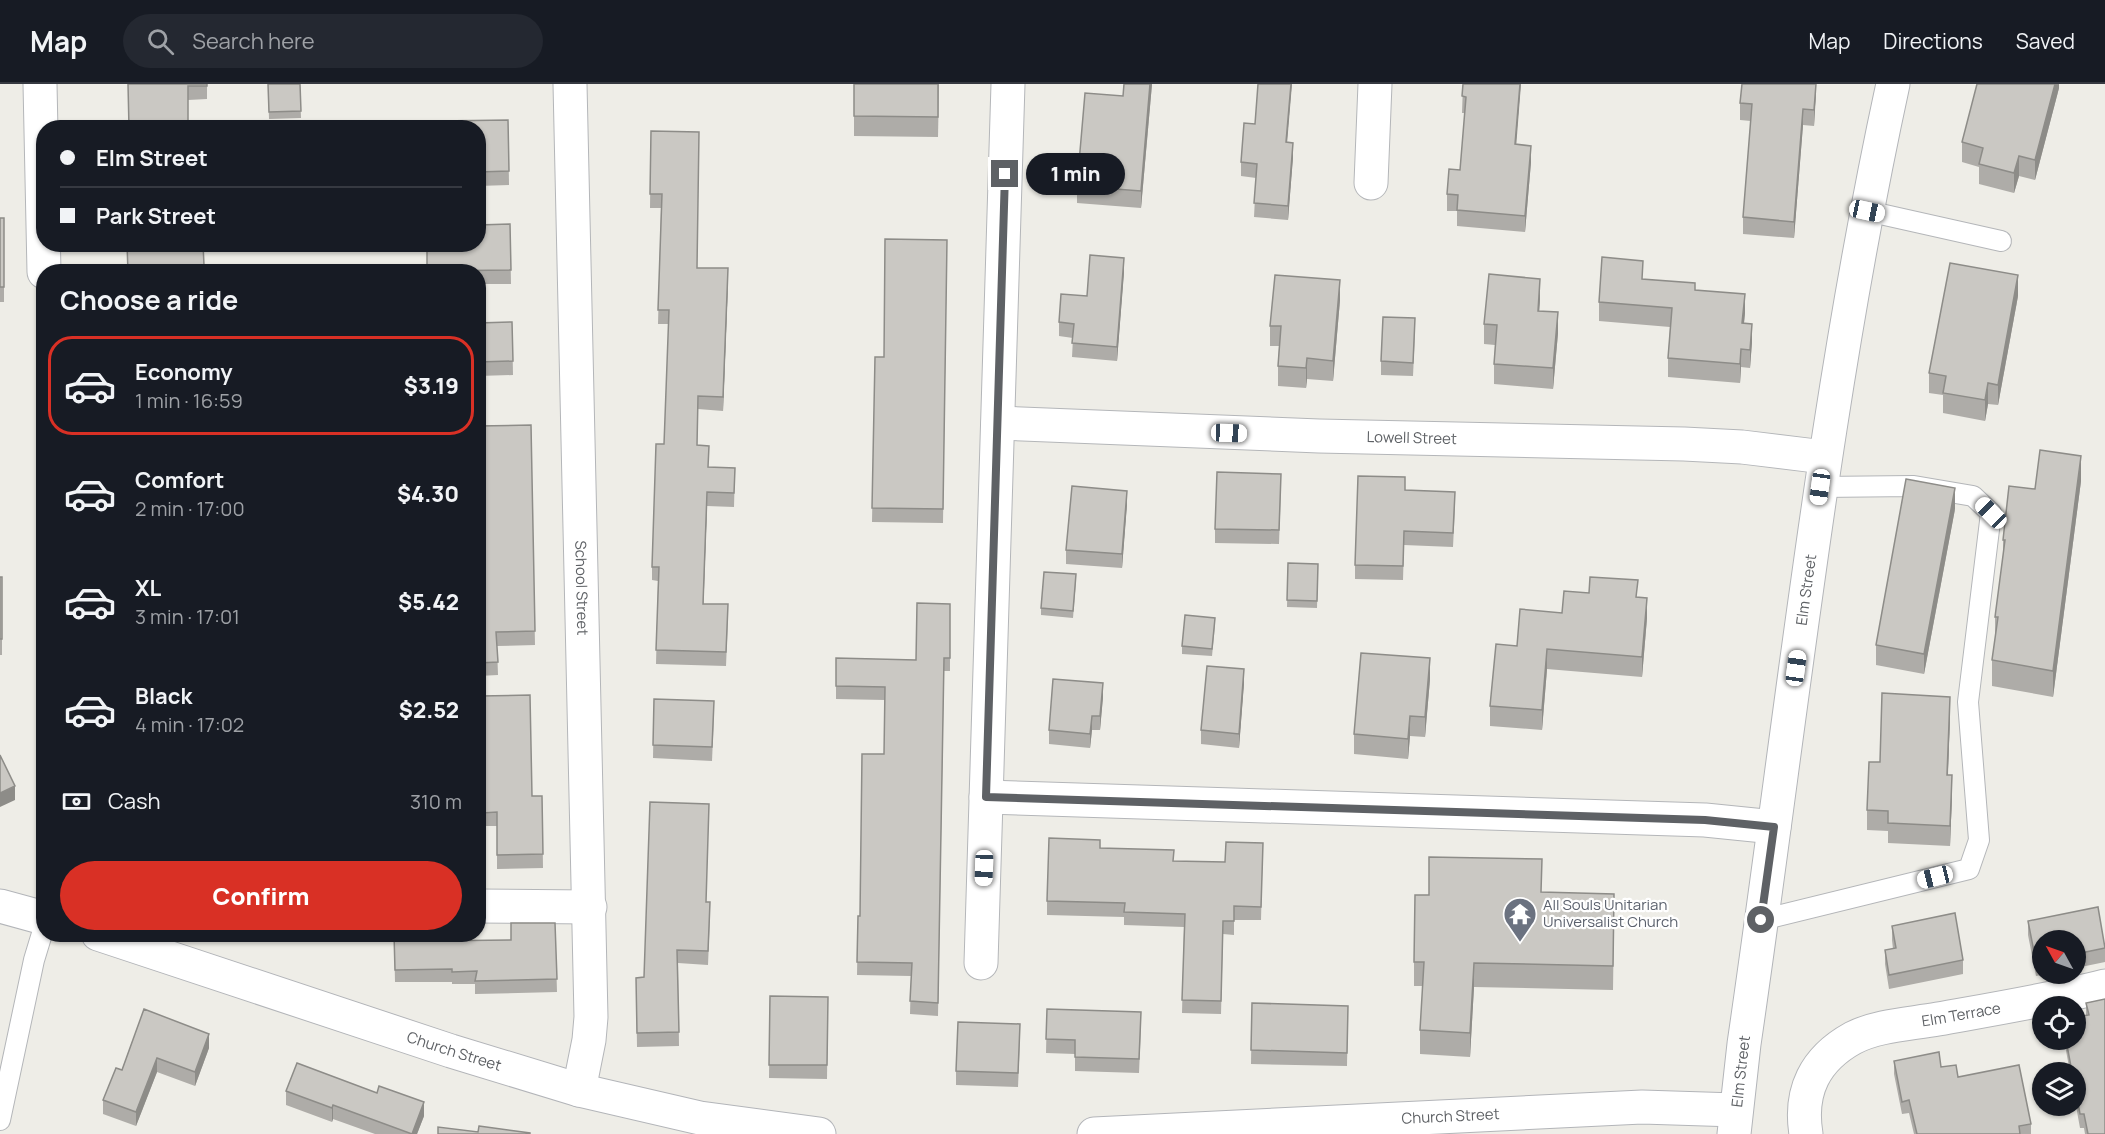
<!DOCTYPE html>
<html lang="en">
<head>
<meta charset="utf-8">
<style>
	:root { --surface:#171b24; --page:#242831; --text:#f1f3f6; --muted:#9ea1a6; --line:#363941; --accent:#d93025 }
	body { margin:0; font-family:Manrope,sans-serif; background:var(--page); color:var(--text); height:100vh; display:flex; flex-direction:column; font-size:22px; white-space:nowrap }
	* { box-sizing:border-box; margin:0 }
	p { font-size:20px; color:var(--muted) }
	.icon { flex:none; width:33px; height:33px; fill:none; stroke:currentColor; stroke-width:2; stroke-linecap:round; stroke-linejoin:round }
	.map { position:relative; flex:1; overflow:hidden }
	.drawer { position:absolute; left:36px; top:180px; width:450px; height:678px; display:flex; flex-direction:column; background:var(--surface); border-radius:24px; box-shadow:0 2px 4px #0004 }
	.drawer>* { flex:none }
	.banner { position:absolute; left:36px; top:36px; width:450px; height:132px; border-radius:24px; box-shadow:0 2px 4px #0004; display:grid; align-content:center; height:132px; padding:0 24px; background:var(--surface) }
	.needle { width:39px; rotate:310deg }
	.tools { position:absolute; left:2032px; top:846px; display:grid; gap:12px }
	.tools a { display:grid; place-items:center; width:54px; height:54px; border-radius:50%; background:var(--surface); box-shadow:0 2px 4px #0004; font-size:30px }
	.end { position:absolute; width:27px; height:27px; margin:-14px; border:8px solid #5e6165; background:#fff; box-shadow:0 0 0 3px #fff }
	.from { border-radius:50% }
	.bubble { position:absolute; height:42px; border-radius:21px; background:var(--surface); box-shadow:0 2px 4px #0004; font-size:20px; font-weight:800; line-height:42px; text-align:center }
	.car { position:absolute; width:18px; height:36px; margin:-18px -9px; border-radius:8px; box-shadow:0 0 4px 2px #0007; background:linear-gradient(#fff 24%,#345 0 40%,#fff 0 76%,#345 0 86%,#fff 0) }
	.banner b { display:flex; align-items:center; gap:21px; height:57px; font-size:22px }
	.banner b+b { border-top:2px solid var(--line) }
	.banner i { width:15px; height:15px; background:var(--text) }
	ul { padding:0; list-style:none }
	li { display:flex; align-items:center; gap:18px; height:99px; margin:0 12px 9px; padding:0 12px; border:3px solid transparent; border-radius:24px }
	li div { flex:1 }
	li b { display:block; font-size:22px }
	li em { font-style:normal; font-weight:800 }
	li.current { border-color:var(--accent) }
	li>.icon { width:54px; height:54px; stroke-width:1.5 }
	h2 { padding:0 24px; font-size:27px; line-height:72px }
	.pay { display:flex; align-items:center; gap:15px; height:66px; padding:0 24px; font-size:22px }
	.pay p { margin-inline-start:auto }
	.action { display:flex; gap:12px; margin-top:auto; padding:12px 24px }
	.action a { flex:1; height:69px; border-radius:36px; background:var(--accent); color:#fff; font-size:24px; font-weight:800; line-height:69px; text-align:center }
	header { display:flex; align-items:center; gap:36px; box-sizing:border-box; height:84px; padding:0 30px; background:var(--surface); border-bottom:2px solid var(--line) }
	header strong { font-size:28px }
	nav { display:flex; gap:33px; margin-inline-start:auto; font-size:21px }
	.search { width:420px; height:54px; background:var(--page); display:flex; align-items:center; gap:15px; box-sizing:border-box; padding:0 21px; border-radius:33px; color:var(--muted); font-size:22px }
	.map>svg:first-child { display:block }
</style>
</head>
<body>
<header>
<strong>Map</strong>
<div class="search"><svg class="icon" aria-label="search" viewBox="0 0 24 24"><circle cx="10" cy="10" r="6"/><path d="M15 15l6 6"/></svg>Search here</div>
<nav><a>Map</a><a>Directions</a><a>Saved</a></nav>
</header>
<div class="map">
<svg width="2105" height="1050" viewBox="0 0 2105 1050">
	<rect width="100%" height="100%" fill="#eeede7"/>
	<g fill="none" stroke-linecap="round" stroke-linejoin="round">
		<g stroke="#b4b6b9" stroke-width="22">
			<g id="service">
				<path d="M1867,127L2001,157"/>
				<path d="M1761,836L1969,785L1979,756L1968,618L1991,429L1973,412L1914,402L1820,403"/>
				<path d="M0,1036L34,876L44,843"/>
			</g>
		</g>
		<g stroke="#b4b6b9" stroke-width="35">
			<g id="minor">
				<path d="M40,0L44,188"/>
				<path id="s1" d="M570,0L591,933L589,956L579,1006"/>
				<path d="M1371,99L1375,0"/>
				<path id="s2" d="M998,339L1319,352L1684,360L1742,363L1824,373"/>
				<path d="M986,713L1705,736L1774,743"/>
				<path d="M478,822L590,823"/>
				<path d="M981,879L1008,0"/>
				<path id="s3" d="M1806,1050C1799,1007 1815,975 1853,954C1878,941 1911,940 1938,935C1994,925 2050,916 2105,902"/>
			</g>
		</g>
		<g stroke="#b3b5b9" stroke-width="35">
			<g id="secondary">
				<path d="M0,822L44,834"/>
				<path id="s4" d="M98,850L451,967L579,1006L700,1034L819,1050"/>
				<path id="s5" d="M1094,1050L1642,1023L1736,1026"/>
				<path id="s6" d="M1734,1050L1744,960C1791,639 1824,317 1893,0"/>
			</g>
		</g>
		<use href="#service" stroke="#fff" stroke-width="20"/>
		<use href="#minor" stroke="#fff" stroke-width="33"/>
		<use href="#secondary" stroke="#fff" stroke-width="33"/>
	</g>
	<g fill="#aeaca8">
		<path d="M127,0H207V15L188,16Z"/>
		<path d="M268,0H300L301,34L269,35Z"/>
		<path d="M854,0H939L938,53L854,52Z"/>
		<path d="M1152,0L1141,124L1077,119V102L1123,12Z"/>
		<path d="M1463,0L1531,78L1525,148L1457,142V127H1447V110L1460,86L1465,29H1462Z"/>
		<path d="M1816,0L1814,42L1803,41L1794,154L1743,150V133L1751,37L1740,36V19Z"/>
		<path d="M2059,0V4L2035,96L2019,92L2014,109L1979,100V83L1962,78V58Z"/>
		<path d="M508,36L509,101L478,102V44Z"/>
		<path d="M651,47L697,184L728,198L723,327L698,325L697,361L708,383L735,384L734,423L707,422L703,520L728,534L726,582L656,580L658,497L652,496V483L664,360L669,240H658L661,124H650Z"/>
		<path d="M1287,58L1293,73L1288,136L1254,133L1256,94L1241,92V78Z"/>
		<rect x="0" y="134" width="4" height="84"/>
		<path d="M510,140L511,200H478V188H427Z"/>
		<path d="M947,156L943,439L872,438L875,273H884Z"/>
		<path d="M127,160H223L203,161L204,188H128Z"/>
		<path d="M1124,188L1117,277L1072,273L1073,254L1059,252V238L1087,212Z"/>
		<path d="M1643,196L1695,206L1745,229L1744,239L1752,258L1750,284L1741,283L1740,299L1668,293V274L1670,243L1599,237V218Z"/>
		<path d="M2018,212L1998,321L1988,320L1985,337L1943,329V311L1929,309V289Z"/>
		<path d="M1540,215L1539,227L1558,249L1553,305L1494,300V280L1495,261L1484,260V240Z"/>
		<path d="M1340,216L1333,297L1307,295L1306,304L1278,302V282L1279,262H1270V242Z"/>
		<path d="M512,238L513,291L478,292V239Z"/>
		<path d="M1415,248L1413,292L1381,291V277Z"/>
		<path d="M531,341L535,561L497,562L498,591L478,592V342Z"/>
		<path d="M2081,397L2053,613L1992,602V576L1995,554V533L2003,472V456L2035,405Z"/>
		<path d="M1281,404L1279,460L1215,459V445Z"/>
		<path d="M1405,406L1455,422L1453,463L1404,461L1403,496L1355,495V481Z"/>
		<path d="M1127,420L1122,484L1066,480V466Z"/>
		<path d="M1955,425L1924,590L1876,581V561Z"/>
		<path d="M1288,479L1318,480L1317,524L1287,523Z"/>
		<path d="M0,493L2,555V571H0Z"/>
		<path d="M1076,497L1073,534L1041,531V524Z"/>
		<path d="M1638,513L1647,534L1642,593L1547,585L1542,646L1490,642V622L1517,562L1562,529Z"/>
		<path d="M950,520V587H944L938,932L910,930L911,892L857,891L858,832H860L884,670L885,616L836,615V574L916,576Z"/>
		<path d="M1215,541L1212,572L1182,570V562Z"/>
		<path d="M1430,595L1425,653L1410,652L1408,675L1354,670V650Z"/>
		<path d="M1244,599L1239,664L1201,660V646Z"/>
		<path d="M480,612L532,712H542L543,784L497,785V742H482Z"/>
		<path d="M1103,613L1100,646H1092L1090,664L1049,660V646Z"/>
		<path d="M654,615L714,631L712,677L653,674Z"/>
		<path d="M1950,633L1948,691L1952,711L1950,762L1888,759V747L1867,746V726L1880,678Z"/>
		<path d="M1263,759L1261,836H1234V851L1223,850L1221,930L1182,929L1184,843L1124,841V833L1047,831V817L1100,764L1174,777L1225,778Z"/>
		<path d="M1541,808L1614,834L1613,906L1474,903L1470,973L1420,970V946L1423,902H1414V878Z"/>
		<path d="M707,818L710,832L708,881L678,879L679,962L637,963L636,894L644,893Z"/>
		<path d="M2028,837L2105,861V878L2076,884V856H2043V890H2047L2036,892L2028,851Z"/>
		<path d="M555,839L557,908L475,910V900H452V898H395L394,850L427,857L511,856Z"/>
		<path d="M1892,842L1963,876V890L1889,905L1885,880V866L1893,865L1892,856Z"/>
		<path d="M770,912L828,913L827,995L769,994Z"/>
		<path d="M2105,915V1050H2085L2084,1044H2080L2076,1022V988H2070L2064,956H2076L2086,931V919Z"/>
		<path d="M1252,919L1348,922L1347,982L1251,980Z"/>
		<path d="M144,925L209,964L195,1002L157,988L136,1042L103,1030V1016L122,986Z"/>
		<path d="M1047,925L1141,942L1139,989L1075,987V970L1046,969Z"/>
		<path d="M1020,954L1018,1003L956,1001V987Z"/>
		<path d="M1894,977L1941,983L2031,1040V1050H1914L1909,1029L1902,1030L1894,990Z"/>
		<path d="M286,1007L424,1032L417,1050H375L333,1035L332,1038L286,1021Z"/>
	</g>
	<g fill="#8d8c88">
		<path d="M1150,0H1152L1141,124V107Z"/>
		<path d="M1291,0H1292L1286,72V58Z"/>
		<path d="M1520,0H1521L1515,77V60Z"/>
		<path d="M1816,0V10L1814,42V26Z"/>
		<path d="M2055,0H2059V4L2035,96V76Z"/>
		<path d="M1803,25V41L1794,154V138Z"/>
		<path d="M1293,59V73L1288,136V122Z"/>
		<path d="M1531,62V78L1525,148V132Z"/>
		<path d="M2019,72V92L2014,109V89Z"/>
		<path d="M1124,174V188L1117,277V263Z"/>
		<path d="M728,184V198L723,327V313Z"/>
		<path d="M2018,191V212L1998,321V301Z"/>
		<path d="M1540,195V215L1538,247V227Z"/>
		<path d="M1340,196V216L1333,297V277Z"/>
		<path d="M1745,210V229L1742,257V239Z"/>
		<path d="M1558,228V249L1553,305V284Z"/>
		<path d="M1752,240V258L1750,284V266Z"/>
		<path d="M1741,265V283L1740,299V280Z"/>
		<path d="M1307,274V295L1306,304V284Z"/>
		<path d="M1988,299V320L1985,337V316Z"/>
		<path d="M2081,372V397L2053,613V587Z"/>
		<path d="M1955,404V425L1924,590V570Z"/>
		<path d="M1127,407V420L1122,484V470Z"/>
		<path d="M707,408V422L703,534V520Z"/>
		<path d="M1647,514V534L1642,593V573Z"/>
		<path d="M1547,565V585L1542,646V626Z"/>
		<path d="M1430,574V595L1425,653V633Z"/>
		<path d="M1244,585V599L1239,664V650Z"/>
		<path d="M1103,599V613L1100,646V632Z"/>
		<path d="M1950,613V633L1947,711V691Z"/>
		<path d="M1092,632V646L1090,664V650Z"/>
		<path d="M1410,632V652L1408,675V655Z"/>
		<path d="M1952,691V711L1950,762V742Z"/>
		<path d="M15,702V716L0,723V709Z"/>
		<path d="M1474,879V903L1470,973V949Z"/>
		<path d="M209,950V964L195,1002V988Z"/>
		<path d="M157,974V988L136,1042V1028Z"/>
		<path d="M424,1018V1032L417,1050H412Z"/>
		<path d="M333,1021V1035L332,1038V1024Z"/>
	</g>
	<g fill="#cac8c3" stroke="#8d8c88" stroke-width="1.5">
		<path d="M128,0H207V2H188V44H129Z"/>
		<path d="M268,0H300L301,27L269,28Z"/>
		<path d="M854,0H938V33L854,32Z"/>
		<path d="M1124,0H1150L1141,107L1077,102L1085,9L1123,12Z"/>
		<path d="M1258,0H1291L1286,58L1293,59L1288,122L1254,119L1257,80L1241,78L1244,39L1255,40Z"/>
		<path d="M1463,0H1520L1515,60L1531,62L1525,132L1457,126L1458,111L1447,110L1449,85L1460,86L1466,13L1462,12Z"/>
		<path d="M1742,0H1816L1814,26L1803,25L1794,138L1743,133L1752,20L1740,19Z"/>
		<path d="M1977,0H2055L2035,76L2019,72L2014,89L1979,80L1983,64L1962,58Z"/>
		<path d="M508,36L509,87L478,88V44H440L439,37Z"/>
		<path d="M651,47L699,48L697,184H728L723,313L698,312L697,361L709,362L708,383L735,384L734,409L707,408L703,520H728L726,568L656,566L659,483H652L656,360H664L669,226H658L662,110H650Z"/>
		<rect x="0" y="134" width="4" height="69"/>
		<path d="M510,140L511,186L427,187V160H478V141Z"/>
		<path d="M885,155L947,156L943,425L872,424L875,273H884Z"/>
		<path d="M127,160H203L204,181H193V188H128Z"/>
		<path d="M1090,171L1124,174L1117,263L1072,259L1074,240L1059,238L1061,210L1087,212Z"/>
		<path d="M1602,173L1643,177L1642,195L1695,199V206L1745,210L1742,239L1752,240L1750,266L1741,265L1740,280L1668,274L1672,224L1599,218Z"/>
		<path d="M1950,179L2018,191L1998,301L1988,299L1985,316L1943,309L1946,292L1929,289Z"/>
		<path d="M1489,190L1540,195L1538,227L1558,228L1553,284L1494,280L1497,241L1484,240Z"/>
		<path d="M1275,191L1340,196L1333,277L1307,274L1306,284L1278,282L1281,242H1270Z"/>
		<path d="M1383,233L1415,234L1413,279L1381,277Z"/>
		<path d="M512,238L513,277L478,278V239Z"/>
		<path d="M531,341L535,547L496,548L498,578L478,579V342Z"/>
		<path d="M2040,366L2081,372L2053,587L1992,576L1998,533H1995L2005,456H2003L2009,402L2035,405Z"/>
		<path d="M1217,388L1281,390L1279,446L1215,445Z"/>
		<path d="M1358,392L1405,393V406L1455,408L1453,449L1404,447L1403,482L1355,481Z"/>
		<path d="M1906,395L1955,404L1924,570L1876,561Z"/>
		<path d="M1072,402L1127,407L1122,470L1066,466Z"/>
		<path d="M1288,479L1318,480L1317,517L1287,516Z"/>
		<path d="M1044,488L1076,490L1073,527L1041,524Z"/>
		<rect x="0" y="493" width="2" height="62"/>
		<path d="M1590,493L1638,496L1636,513L1647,514L1642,573L1547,565L1542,626L1490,622L1496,560L1517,562L1520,525L1562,529L1564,507L1589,509Z"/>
		<path d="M917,519L950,520V574H944L938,919L910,917L912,879L857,878L858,832H860L862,670H884L885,603L836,602V574L916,576Z"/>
		<path d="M1185,531L1215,534L1212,565L1182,562Z"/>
		<path d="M1361,569L1430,574L1425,633L1410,632L1408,655L1354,650Z"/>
		<path d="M1207,582L1244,585L1239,650L1201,646Z"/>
		<path d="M1053,595L1103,599L1100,632H1092L1090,650L1049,646Z"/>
		<path d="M1882,609L1950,613L1947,691H1952L1950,742L1888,739V727L1867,726L1869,678H1880Z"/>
		<path d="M530,611L532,712H542L543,770L497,771V728L482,729L480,612Z"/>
		<path d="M654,615L714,617L712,663L653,661Z"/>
		<path d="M0,671L15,702L0,709Z"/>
		<path d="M650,718L709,720L706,818H710L708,867L677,866L679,948L637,949L636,894L644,893Z"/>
		<path d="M1049,754L1100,756V764L1174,766L1173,777L1225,778L1226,758L1263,759L1261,823L1234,822V837H1223L1221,917L1182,916L1185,830L1124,828L1125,819L1047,817Z"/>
		<path d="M1429,773L1542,775L1541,808L1614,810L1613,882L1474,879L1470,949L1420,946L1424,878H1414L1415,811H1429Z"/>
		<path d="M2098,823L2105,864L2076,870V856H2043V876L2036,878L2028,837Z"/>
		<path d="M1955,829L1963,876L1889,891L1885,866L1896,864L1892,842Z"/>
		<path d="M511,839H555L557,895L475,897L477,887L452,888V885L395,886L394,850H427V857L511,856Z"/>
		<path d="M770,912L828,913L827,981H769Z"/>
		<path d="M2105,915V1050H2088L2084,1030H2080L2076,1008V988H2072L2066,956H2076V933L2089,931L2086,919Z"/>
		<path d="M1252,919L1348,922L1347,969L1251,966Z"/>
		<path d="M144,925L209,950L195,988L157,974L136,1028L103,1016L116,984L122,986Z"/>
		<path d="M1047,925L1141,928L1139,975L1075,973V956L1046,955Z"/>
		<path d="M958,938L1020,940L1018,989L956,987Z"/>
		<path d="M1939,968L1941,983L1956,981L1958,993L2019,981L2031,1040L2019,1042L2020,1050H1917L1909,1016L1902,1018L1894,977Z"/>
		<path d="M297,979L377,1009L379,1002L424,1018L412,1050L333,1021L332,1024L286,1007Z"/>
		<path d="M479,1042L530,1049V1050H438V1043L478,1048Z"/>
	</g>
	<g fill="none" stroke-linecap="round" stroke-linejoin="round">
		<path stroke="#5e6165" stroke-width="8" d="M1005,90L986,713L1705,736L1774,743L1761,836"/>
	</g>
	<defs>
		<g id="temple-pin" transform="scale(1.725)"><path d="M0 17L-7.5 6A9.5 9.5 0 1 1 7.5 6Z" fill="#6b7280" stroke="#fff"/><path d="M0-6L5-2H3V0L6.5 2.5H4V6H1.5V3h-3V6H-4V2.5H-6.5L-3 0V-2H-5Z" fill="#fff"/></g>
	</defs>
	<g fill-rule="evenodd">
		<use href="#temple-pin" x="1520" y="830"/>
	</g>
	<g text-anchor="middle" stroke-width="4.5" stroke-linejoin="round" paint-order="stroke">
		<g font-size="15" fill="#5e6165" stroke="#fff">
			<text dy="5" stroke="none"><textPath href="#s2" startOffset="414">Lowell Street</textPath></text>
			<text dy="5" stroke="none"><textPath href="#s1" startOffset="504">School Street</textPath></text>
			<text dy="5" stroke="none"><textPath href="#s6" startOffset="549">Elm Street</textPath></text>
			<text dy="5" stroke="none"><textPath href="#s3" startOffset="226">Elm Terrace</textPath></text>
			<text dy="5" stroke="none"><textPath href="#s4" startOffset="375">Church Street</textPath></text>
			<text dy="5" stroke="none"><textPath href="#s6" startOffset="63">Elm Street</textPath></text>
			<text dy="5" stroke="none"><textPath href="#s5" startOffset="357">Church Street</textPath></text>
		</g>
		<g font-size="15" fill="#5b616d" stroke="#fff" text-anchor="start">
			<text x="1543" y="826">All Souls Unitarian<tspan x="1543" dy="17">Universalist Church</tspan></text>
		</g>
	</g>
</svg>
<div class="tools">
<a><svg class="needle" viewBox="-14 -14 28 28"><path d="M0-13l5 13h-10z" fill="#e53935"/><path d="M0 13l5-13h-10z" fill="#9ea1a6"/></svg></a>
<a><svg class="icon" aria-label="locate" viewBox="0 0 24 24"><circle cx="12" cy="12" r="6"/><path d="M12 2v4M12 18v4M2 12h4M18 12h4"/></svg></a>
<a><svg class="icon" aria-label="layers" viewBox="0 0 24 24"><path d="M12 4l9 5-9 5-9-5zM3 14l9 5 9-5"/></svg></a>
</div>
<i class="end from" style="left:1761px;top:836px"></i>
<i class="end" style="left:1005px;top:90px"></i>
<div class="bubble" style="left:1026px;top:69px;width:99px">1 min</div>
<i class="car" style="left:1867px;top:127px;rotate:102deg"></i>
<i class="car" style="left:1229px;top:349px;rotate:92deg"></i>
<i class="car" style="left:1820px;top:403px;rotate:188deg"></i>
<i class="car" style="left:1991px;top:429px;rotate:315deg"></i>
<i class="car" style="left:1796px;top:584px;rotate:8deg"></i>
<i class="car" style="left:984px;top:784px;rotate:182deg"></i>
<i class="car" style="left:1935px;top:793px;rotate:256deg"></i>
<div class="banner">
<b><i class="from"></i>Elm Street</b>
<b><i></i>Park Street</b>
</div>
<section class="drawer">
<h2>Choose a ride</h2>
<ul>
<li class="current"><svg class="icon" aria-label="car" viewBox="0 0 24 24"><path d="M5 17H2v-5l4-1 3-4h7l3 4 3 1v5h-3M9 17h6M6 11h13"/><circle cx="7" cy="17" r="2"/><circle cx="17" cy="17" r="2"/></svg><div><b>Economy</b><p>1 min · 16:59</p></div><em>$3.19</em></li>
<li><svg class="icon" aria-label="car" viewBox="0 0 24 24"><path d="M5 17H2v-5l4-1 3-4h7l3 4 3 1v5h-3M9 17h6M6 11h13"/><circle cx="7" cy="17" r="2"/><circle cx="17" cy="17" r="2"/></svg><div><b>Comfort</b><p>2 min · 17:00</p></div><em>$4.30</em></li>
<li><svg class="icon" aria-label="car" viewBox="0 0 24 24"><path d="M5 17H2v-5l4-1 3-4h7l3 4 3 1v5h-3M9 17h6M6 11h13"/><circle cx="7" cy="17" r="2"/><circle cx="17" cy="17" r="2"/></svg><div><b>XL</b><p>3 min · 17:01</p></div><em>$5.42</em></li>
<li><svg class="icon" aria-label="car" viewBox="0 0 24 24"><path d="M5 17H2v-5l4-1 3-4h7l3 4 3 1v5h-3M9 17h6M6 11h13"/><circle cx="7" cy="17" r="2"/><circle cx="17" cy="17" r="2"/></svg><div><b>Black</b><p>4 min · 17:02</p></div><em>$2.52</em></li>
</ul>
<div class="pay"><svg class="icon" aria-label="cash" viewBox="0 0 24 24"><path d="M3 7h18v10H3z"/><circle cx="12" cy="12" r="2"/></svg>Cash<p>310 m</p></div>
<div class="action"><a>Confirm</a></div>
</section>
</div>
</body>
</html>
